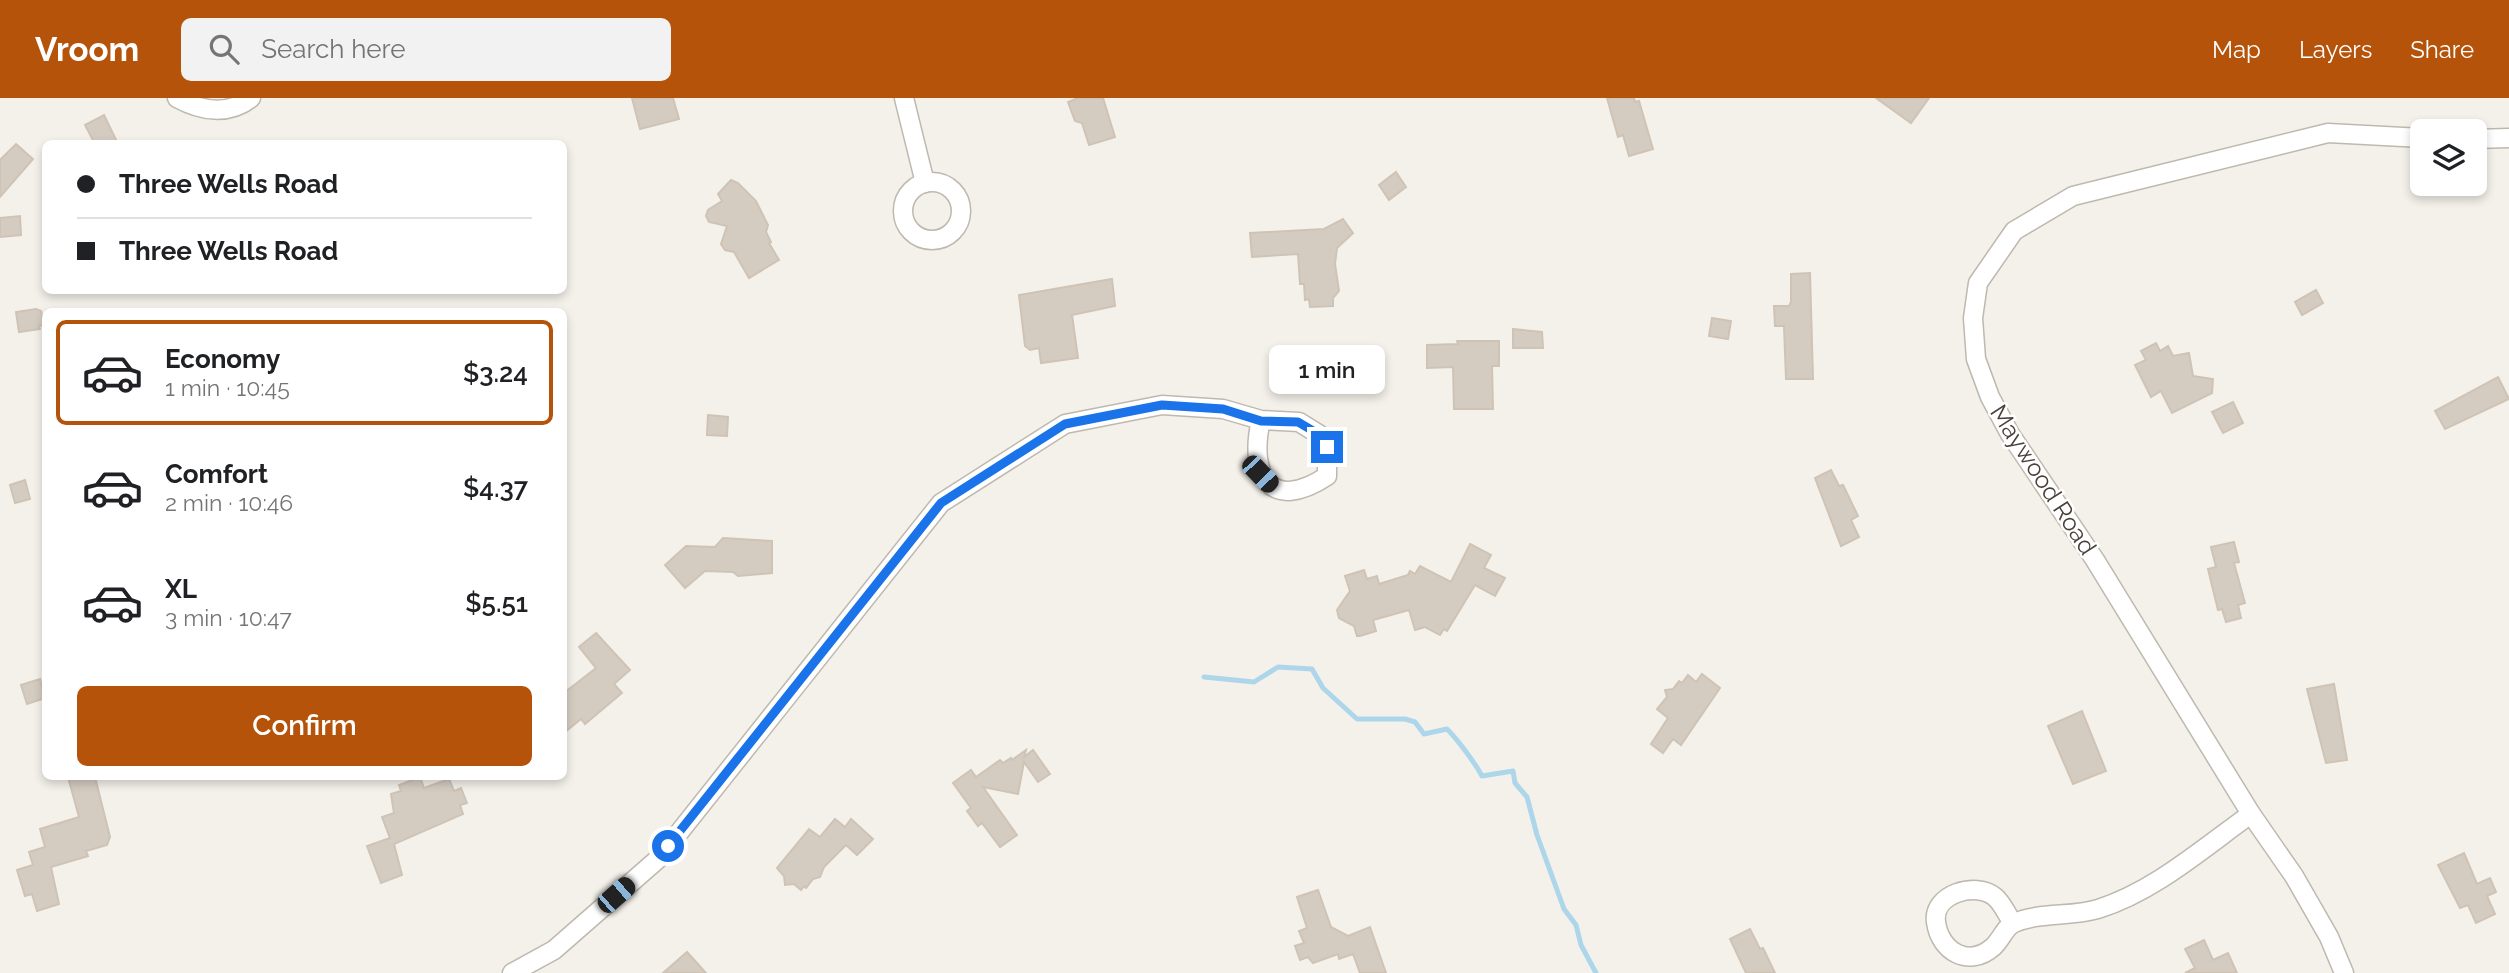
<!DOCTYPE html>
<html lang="en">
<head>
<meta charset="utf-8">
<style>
	:root { --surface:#fff; --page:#f2f2f2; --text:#202124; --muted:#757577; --line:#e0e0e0; --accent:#b45309 }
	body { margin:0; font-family:Raleway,sans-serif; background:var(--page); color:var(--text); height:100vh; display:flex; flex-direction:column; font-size:26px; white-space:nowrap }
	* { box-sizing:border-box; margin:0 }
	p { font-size:23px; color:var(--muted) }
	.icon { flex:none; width:38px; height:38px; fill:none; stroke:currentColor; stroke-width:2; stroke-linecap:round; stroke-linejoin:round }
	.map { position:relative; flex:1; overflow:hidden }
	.drawer { position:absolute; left:42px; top:210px; width:525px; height:472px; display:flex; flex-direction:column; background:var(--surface); border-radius:10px; box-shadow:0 4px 10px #0003 }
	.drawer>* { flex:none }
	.hud { position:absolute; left:42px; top:42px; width:525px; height:154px; border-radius:10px; box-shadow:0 4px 10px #0003; display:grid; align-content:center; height:154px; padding:0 35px; background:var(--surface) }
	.buttons { position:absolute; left:2410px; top:21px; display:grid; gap:14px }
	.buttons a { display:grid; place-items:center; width:77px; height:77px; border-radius:10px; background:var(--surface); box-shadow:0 4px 10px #0003; font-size:35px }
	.end { position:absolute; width:32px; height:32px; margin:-16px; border:9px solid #1a73e8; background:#fff; box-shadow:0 0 0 4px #fff }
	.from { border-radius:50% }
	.bubble { position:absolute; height:49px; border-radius:10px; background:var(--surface); box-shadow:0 4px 10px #0003; font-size:23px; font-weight:600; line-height:49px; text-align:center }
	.car { position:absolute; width:21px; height:42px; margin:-21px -10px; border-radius:9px; box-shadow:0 0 5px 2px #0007; background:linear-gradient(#222 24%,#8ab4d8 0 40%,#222 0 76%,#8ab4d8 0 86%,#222 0) }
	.hud b { display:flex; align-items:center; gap:24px; height:66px; font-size:26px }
	.hud b+b { border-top:2px solid var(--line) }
	.hud i { width:18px; height:18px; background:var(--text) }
	ul { padding:12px 0 0; list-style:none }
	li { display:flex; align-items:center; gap:21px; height:105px; margin:0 14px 10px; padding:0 21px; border:4px solid transparent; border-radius:10px }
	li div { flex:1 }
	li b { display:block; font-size:26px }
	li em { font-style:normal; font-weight:600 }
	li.active { border-color:var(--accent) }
	li>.icon { width:63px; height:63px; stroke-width:1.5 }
	.cta { display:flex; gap:14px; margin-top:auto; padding:14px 35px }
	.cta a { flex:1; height:80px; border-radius:10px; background:var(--accent); color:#fff; font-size:28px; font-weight:600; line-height:80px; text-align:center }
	header { display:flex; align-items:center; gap:42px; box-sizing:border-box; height:98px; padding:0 35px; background:var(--accent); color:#fff }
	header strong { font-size:33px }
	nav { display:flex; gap:38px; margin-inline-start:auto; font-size:24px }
	.search { width:490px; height:63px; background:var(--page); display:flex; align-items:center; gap:18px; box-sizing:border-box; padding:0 24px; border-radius:10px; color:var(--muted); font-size:26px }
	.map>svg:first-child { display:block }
</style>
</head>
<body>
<header>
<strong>Vroom</strong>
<div class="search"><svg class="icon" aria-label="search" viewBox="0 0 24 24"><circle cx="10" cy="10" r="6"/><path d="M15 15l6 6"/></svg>Search here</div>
<nav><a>Map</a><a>Layers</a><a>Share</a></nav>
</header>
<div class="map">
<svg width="2509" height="875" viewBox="0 0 2509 875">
	<rect width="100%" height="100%" fill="#f4f1eb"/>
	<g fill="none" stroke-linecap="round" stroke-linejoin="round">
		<path stroke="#add6eb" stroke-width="5" d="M1204,579L1254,584L1278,569L1312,571L1323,590L1357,621H1405L1415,624L1424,636L1447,631C1458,642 1475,665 1482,678L1513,673L1515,685L1527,699L1537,737L1564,811L1576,827L1581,847L1596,875"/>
	</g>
	<g fill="#d5ccc1" stroke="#cfc3b5" stroke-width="2">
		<path d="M632,0H673L679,21L640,31Z"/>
		<path d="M1078,0H1103L1115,39L1089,47L1082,25L1075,23L1068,4Z"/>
		<path d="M1607,0H1634L1635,4L1639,3L1653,51L1629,58L1623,37L1618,39Z"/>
		<path d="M1876,0H1929L1911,25Z"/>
		<path d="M104,17L118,46H95L85,27Z"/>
		<path d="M16,46L33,61L0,99V62Z"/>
		<path d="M1396,74L1406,89L1389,102L1379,87Z"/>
		<path d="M731,82L738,85L756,103L768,127L766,134L771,144L769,145L779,162L749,180L734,154L725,152L721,146L727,128L709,124L706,118L708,112L722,103L718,96Z"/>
		<path d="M20,118L21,137L0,139V120Z"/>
		<path d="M1343,121L1353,135L1337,150L1335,166L1339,193L1333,200V208L1310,209L1309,201L1305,202L1304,186H1300L1298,156L1252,159L1250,135L1324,131Z"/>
		<path d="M1810,175L1813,281H1786L1784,228H1775L1774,208H1789L1791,204V176Z"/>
		<path d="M1112,181L1115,208L1072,217L1078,260L1041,265L1039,250L1030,252L1025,248L1019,197Z"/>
		<path d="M2316,192L2323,205L2302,217L2295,204Z"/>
		<path d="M36,211L41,213L44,227L39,228L40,231L19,234L16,214Z"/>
		<path d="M1712,220L1731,223L1728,241L1709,238Z"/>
		<path d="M1513,231L1542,234L1543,250H1513Z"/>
		<path d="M1457,243H1499V268H1492L1493,311H1454L1453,269L1427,270V247L1458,246Z"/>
		<path d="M2156,245L2160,253L2168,248L2173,258L2189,255L2193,278L2213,281L2212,295L2172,315L2161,293L2151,299L2135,267L2146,262L2141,253Z"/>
		<path d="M2498,279L2509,301L2445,331L2435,313Z"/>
		<path d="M2233,304L2243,325L2223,335L2212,314Z"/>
		<path d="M708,317L728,319L727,338L707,337Z"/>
		<path d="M1831,372L1839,388L1843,387L1858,418L1851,422L1859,439L1841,448L1815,380Z"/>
		<path d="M25,382L30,401L15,405L10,387Z"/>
		<path d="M723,440L772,443V475L738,478L733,474L705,473L685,490L665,467L686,448L715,449Z"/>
		<path d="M2234,444L2239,464L2234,465L2245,505L2238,507L2241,520L2226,524L2222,511L2218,512L2208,471L2216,469L2211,449Z"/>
		<path d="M1470,446L1491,457L1484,470L1505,480L1495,498L1475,487L1447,533L1444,531L1440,537L1425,529L1415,532L1409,512L1373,522L1376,533L1360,538H1357L1354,528L1339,520L1337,512L1350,493L1345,478L1364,472L1367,481L1377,478L1379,486L1408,477L1410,473L1415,476L1420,468L1451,484Z"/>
		<path d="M596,535L630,572L614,586L622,595L585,626L581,621L564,635V595L596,570L579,549Z"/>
		<path d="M1702,576L1720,590L1681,647L1673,641L1663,655L1651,646L1668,620L1657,611L1667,599L1665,592L1673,591L1679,583L1682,585L1688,577L1696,584Z"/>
		<path d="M40,581L45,600L27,606L21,587Z"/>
		<path d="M2334,586L2347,662L2326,665L2307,591Z"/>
		<path d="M2082,613L2106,673L2073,686L2048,628Z"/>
		<path d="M1026,652L1024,659L1033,652L1050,676L1038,684L1024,664L1018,696L983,689L1017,737L1000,749L982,725L978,728L967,713L971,710L953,685L971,672L976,679L1000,662L1003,665L1011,660L1012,662Z"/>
		<path d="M68,679H95L110,739L107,747L86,753L88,758L51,769L59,806L37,813L32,796L25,798L17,772L33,767L29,754L45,749L40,731L79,719Z"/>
		<path d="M420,679L424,690L449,681L454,693L461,690L467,705L460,707L463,716L394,746L402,777L381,785L367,748L390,740L382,719L394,715L391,696L401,693L399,687Z"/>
		<path d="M835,721L845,729L851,721L873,741L857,757L846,747L824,769L820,779L813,781L806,790L804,788L801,792L794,786L785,787L784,778L777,770L809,731L820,739Z"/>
		<path d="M2464,755L2477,786L2490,780L2496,794L2487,798L2495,816L2476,825L2468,807L2460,810L2438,767Z"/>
		<path d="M1318,792L1331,829L1348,838L1370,829L1386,875H1360L1353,856L1339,861L1338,856L1313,865L1308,859L1300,862L1295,848L1304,845L1299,833L1307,830L1297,799Z"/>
		<path d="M1750,831L1760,851L1763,850L1775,875H1746L1730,841Z"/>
		<path d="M2204,842L2213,862L2228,855L2237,875H2185L2195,870L2185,851Z"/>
		<path d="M687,854L706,875H663Z"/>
	</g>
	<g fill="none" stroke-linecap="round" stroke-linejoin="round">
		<g stroke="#bfb8ae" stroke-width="21">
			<g id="street">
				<path d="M177,0C201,13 228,18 251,0"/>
				<path d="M904,0L925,85"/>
				<path d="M2474,41L2509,40"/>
				<circle cx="932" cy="113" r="29"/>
				<path d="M2013,825C2007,817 2003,806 1995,799C1976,783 1932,796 1936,824C1940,854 1969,870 1993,849C2001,842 2005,829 2014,825C2039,814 2072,819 2098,811C2155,793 2203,750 2251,716"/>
				<path d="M512,875L554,852L658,761L941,405L1065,326L1162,307L1223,311L1261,322L1299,324L1320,337L1327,349V378C1271,415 1248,378 1261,322"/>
				<path d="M2344,875L2329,839L2294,778L2251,716L2095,462L2010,336L1990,299L1976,261L1973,220L1978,185L2014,133L2073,98L2328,35L2422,40"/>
			</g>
		</g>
		<use href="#street" stroke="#fff" stroke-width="18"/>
	</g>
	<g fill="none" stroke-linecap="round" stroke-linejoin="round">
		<path stroke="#1a73e8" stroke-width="9" d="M668,748L941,405L1065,326L1162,307L1223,311L1261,323L1298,324L1320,337L1327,349"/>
	</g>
	<g text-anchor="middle" stroke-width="5" stroke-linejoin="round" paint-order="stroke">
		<g font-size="24" fill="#484139" stroke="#fff">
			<text transform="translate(2043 382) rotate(57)" y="8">Maywood Road</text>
		</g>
	</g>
</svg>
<div class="buttons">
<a><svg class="icon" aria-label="layers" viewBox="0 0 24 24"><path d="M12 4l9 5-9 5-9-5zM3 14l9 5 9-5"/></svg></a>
</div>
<i class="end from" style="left:668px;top:748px"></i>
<i class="end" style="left:1327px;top:349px"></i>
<div class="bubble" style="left:1269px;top:247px;width:116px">1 min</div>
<i class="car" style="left:1260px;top:376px;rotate:136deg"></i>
<i class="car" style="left:616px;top:797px;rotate:49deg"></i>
<div class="hud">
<b><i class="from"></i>Three Wells Road</b>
<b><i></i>Three Wells Road</b>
</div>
<section class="drawer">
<ul>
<li class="active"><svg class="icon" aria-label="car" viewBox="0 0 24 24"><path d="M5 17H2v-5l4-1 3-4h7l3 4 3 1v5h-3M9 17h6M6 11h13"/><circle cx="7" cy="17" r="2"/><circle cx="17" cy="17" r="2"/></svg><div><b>Economy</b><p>1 min · 10:45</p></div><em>$3.24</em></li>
<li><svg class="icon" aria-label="car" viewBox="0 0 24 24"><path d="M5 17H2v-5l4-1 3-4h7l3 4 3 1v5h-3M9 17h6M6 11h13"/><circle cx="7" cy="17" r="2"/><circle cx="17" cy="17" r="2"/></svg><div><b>Comfort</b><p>2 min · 10:46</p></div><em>$4.37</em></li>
<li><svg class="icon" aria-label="car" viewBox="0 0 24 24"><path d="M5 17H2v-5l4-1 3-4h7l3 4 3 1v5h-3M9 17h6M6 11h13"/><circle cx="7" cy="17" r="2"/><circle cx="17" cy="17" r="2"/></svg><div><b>XL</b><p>3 min · 10:47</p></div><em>$5.51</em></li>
</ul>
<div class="cta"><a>Confirm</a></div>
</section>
</div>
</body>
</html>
